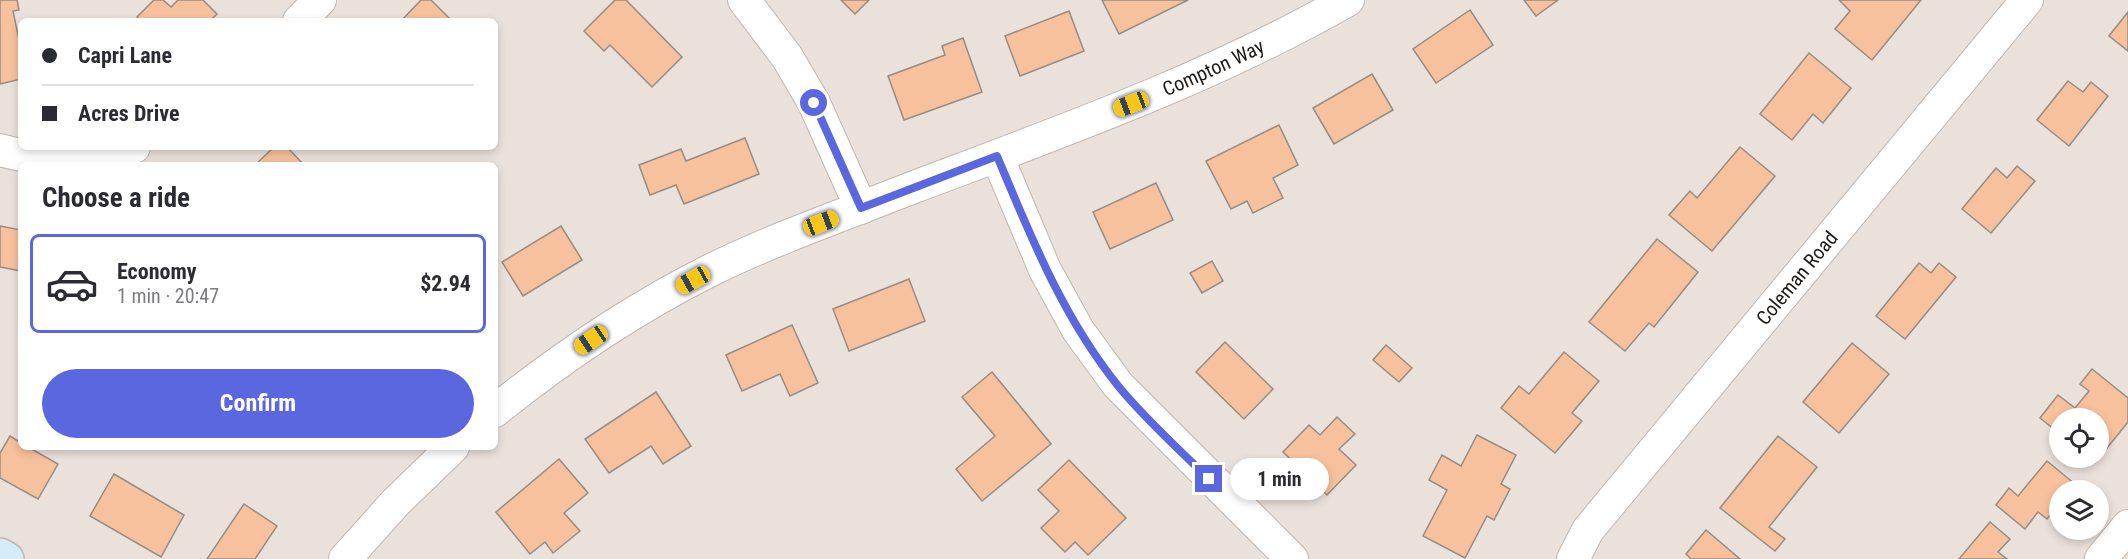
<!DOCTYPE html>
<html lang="en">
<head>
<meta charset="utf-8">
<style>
	:root { --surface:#fff; --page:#f7f7f7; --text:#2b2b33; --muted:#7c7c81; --line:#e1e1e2; --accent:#5b67de }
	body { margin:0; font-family:"Roboto Condensed",sans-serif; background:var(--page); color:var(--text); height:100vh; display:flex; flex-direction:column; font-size:22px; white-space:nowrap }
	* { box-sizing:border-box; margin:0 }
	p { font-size:20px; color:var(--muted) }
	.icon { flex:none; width:33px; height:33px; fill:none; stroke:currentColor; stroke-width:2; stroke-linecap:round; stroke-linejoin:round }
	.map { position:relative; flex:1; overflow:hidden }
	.drawer { position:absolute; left:18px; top:162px; width:480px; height:288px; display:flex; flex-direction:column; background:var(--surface); border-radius:9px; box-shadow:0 3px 9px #0003 }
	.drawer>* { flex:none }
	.guide { position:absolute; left:18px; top:18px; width:480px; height:132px; border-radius:9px; box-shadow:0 3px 9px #0003; display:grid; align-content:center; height:132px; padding:0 24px; background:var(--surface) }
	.tools { position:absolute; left:2049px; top:408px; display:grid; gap:12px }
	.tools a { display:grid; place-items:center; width:60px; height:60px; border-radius:50%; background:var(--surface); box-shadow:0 3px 9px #0003; font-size:30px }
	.end { position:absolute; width:27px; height:27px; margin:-14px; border:8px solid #5b67de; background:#fff; box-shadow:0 0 0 3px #fff }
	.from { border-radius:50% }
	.bubble { position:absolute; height:42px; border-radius:21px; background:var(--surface); box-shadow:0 3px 9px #0003; font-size:20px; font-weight:700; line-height:42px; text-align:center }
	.car { position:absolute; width:18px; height:36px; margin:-18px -9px; border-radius:8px; box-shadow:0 0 4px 2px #0007; background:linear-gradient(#f5c518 24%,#345 0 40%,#f5c518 0 76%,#345 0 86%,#f5c518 0) }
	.guide b { display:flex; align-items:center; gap:21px; height:57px; font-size:22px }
	.guide b+b { border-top:2px solid var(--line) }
	.guide i { width:15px; height:15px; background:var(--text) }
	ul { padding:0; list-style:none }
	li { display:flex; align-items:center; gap:18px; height:99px; margin:0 12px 9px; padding:0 12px; border:3px solid var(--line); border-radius:9px }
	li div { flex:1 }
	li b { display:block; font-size:22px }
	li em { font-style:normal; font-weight:700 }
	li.on { border-color:var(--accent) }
	li>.icon { width:54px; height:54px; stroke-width:1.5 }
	h2 { padding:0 24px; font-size:27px; line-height:72px }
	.cta { display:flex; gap:12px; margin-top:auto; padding:12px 24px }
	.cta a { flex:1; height:69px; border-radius:36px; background:var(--accent); color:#fff; font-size:24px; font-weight:700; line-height:69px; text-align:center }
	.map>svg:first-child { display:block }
</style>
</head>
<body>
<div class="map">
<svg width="2128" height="559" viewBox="0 0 2128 559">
	<rect width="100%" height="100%" fill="#ebe1db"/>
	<g fill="#f8c19d" stroke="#958c86" stroke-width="1.5">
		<path d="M0,0H17L19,10L13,11L21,49V79L0,84Z"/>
		<path d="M154,0H163L171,7L178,0H203L217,14L210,21H141L137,17Z"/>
		<path d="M421,0H431L452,21H401Z"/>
		<path d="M615,0H626L682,57L652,87L610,45L604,51L584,31Z"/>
		<path d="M841,0H869L855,14Z"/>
		<path d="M1102,0H1188L1119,34Z"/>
		<path d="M1524,0H1558L1536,16Z"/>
		<path d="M1921,0L1872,60L1835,29L1850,11L1839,0Z"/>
		<path d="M1470,10L1493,45L1436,83L1413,49Z"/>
		<path d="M1069,11L1084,51L1020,76L1005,36Z"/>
		<path d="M2128,12V51L2109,36Z"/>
		<path d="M963,38L982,92L904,120L888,76L945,55L942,46Z"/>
		<path d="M1809,53L1851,88L1823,123L1813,114L1792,140L1760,114Z"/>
		<path d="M1372,74L1393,110L1334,144L1313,108Z"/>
		<path d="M2068,81L2083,92L2091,82L2108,96L2069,146L2037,120Z"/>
		<path d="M1279,125L1298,165L1273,178L1283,198L1253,213L1247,201L1231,209L1206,161Z"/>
		<path d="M745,138L759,174L684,204L676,185L650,195L639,165L681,149L686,161Z"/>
		<path d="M274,147H287L304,165H255Z"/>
		<path d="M1740,147L1775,176L1712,251L1669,215L1690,191L1697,198Z"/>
		<path d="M2017,166L2035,181L1991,233L1962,209L1996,168L2007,178Z"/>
		<path d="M1156,183L1173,220L1110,249L1093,212Z"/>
		<path d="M0,226L21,230V271L0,267Z"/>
		<path d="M561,226L582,260L523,296L502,262Z"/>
		<path d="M1657,239L1698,272L1654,327L1649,323L1625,351L1589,322Z"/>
		<path d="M1212,261L1223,281L1202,293L1190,273Z"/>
		<path d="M1919,263L1931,273L1939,263L1956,277L1905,339L1876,316Z"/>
		<path d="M909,279L925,321L849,351L833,309Z"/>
		<path d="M792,325L818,383L790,396L780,374L742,391L726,355Z"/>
		<path d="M1225,342L1273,389L1244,419L1196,372Z"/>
		<path d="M1852,343L1889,374L1839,433L1803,402Z"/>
		<path d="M1386,345L1412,368L1399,382L1373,360Z"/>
		<path d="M1564,352L1599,381L1572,413L1582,421L1555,453L1501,408L1519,386L1529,394Z"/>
		<path d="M2092,369L2128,398V422L2095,463L2088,458H2098V418H2060V434L2040,418L2058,395L2075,408L2089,391L2080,384Z"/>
		<path d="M992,372L1051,444L982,501L956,469L995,436L962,397Z"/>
		<path d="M656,392L691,446L663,464L651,446L609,473L585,439Z"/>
		<path d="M1337,417L1355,434L1339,449L1356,465L1327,495L1283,452L1309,425L1320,435Z"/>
		<path d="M1477,435L1516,455L1501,484L1510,489L1494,520L1487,516L1465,558L1423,536L1447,490L1429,480L1442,455L1461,466Z"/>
		<path d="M10,436L21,443V447H28L58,464L38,499L0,478V453Z"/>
		<path d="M1778,436L1817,467L1769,527L1785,539L1775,551L1720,508Z"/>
		<path d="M559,459L588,493L564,513L580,531L553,553L545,542L530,554L496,512Z"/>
		<path d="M1069,460L1126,518L1088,555L1075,542L1065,552L1041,528L1059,511L1038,490Z"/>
		<path d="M2047,461L2075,484L2070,490H2060V503L2047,519L2038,512L2025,529L1996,505L2009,488L2018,496Z"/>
		<path d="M114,474L184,515L161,557L90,516Z"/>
		<path d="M244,504L277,526L255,559H207Z"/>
		<path d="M1990,522L2010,539L1998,552L2007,559H1959Z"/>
		<path d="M1706,530L1740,559H1691L1686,554Z"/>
	</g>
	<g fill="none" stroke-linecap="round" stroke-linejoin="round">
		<g stroke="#c0b6b0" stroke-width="34">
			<g id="street">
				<path d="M744,0L787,57L814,103L861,208"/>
				<path d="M299,21L320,0"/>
				<path d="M0,150C45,163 90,159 134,147"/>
				<path d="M997,156L1045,270L1078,330L1118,385L1292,559"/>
				<path id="s1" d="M495,411C562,357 633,309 711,270C776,238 846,214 914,187C1063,131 1209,79 1348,0"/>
				<path d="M345,559L395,503L453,447"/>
				<path id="s2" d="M1573,559L1588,530L2027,0"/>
				<path d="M2101,559L2128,526"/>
			</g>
		</g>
		<g stroke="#c0b6b0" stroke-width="36">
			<path id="secondary" d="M0,555L7,559"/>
		</g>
		<use href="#street" stroke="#fff" stroke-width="32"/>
		<use href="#secondary" stroke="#d3ecf6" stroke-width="33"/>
	</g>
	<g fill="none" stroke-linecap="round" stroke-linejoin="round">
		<path stroke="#5b67de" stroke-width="8" d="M814,103L861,208L997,156C1031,237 1063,318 1119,387C1146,420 1179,449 1209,479"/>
	</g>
	<g text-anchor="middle" stroke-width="4.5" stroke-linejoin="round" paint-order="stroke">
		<g font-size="20" fill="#1c1916" stroke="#f9efe8">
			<text dy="7" stroke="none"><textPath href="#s1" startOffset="800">Compton Way</textPath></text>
			<text dy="7" stroke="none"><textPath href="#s2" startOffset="360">Coleman Road</textPath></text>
		</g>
	</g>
</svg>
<div class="tools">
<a><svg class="icon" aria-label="locate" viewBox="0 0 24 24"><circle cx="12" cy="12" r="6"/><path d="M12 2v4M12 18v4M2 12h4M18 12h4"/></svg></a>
<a><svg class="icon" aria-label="layers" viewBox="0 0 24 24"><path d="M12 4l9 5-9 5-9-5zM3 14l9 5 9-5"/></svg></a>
</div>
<i class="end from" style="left:814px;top:103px"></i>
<i class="end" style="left:1209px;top:479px"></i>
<div class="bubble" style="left:1230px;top:458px;width:99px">1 min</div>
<i class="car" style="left:1131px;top:104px;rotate:249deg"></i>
<i class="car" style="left:821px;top:223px;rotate:69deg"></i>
<i class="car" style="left:693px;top:280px;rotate:241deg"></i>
<i class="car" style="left:591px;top:340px;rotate:236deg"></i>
<div class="guide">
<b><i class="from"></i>Capri Lane</b>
<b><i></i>Acres Drive</b>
</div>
<section class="drawer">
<h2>Choose a ride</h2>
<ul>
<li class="on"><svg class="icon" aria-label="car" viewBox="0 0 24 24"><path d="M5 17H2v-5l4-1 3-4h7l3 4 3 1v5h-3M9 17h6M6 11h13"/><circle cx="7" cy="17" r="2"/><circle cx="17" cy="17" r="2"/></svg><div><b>Economy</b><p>1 min · 20:47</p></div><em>$2.94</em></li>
</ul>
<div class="cta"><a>Confirm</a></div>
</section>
</div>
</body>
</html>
